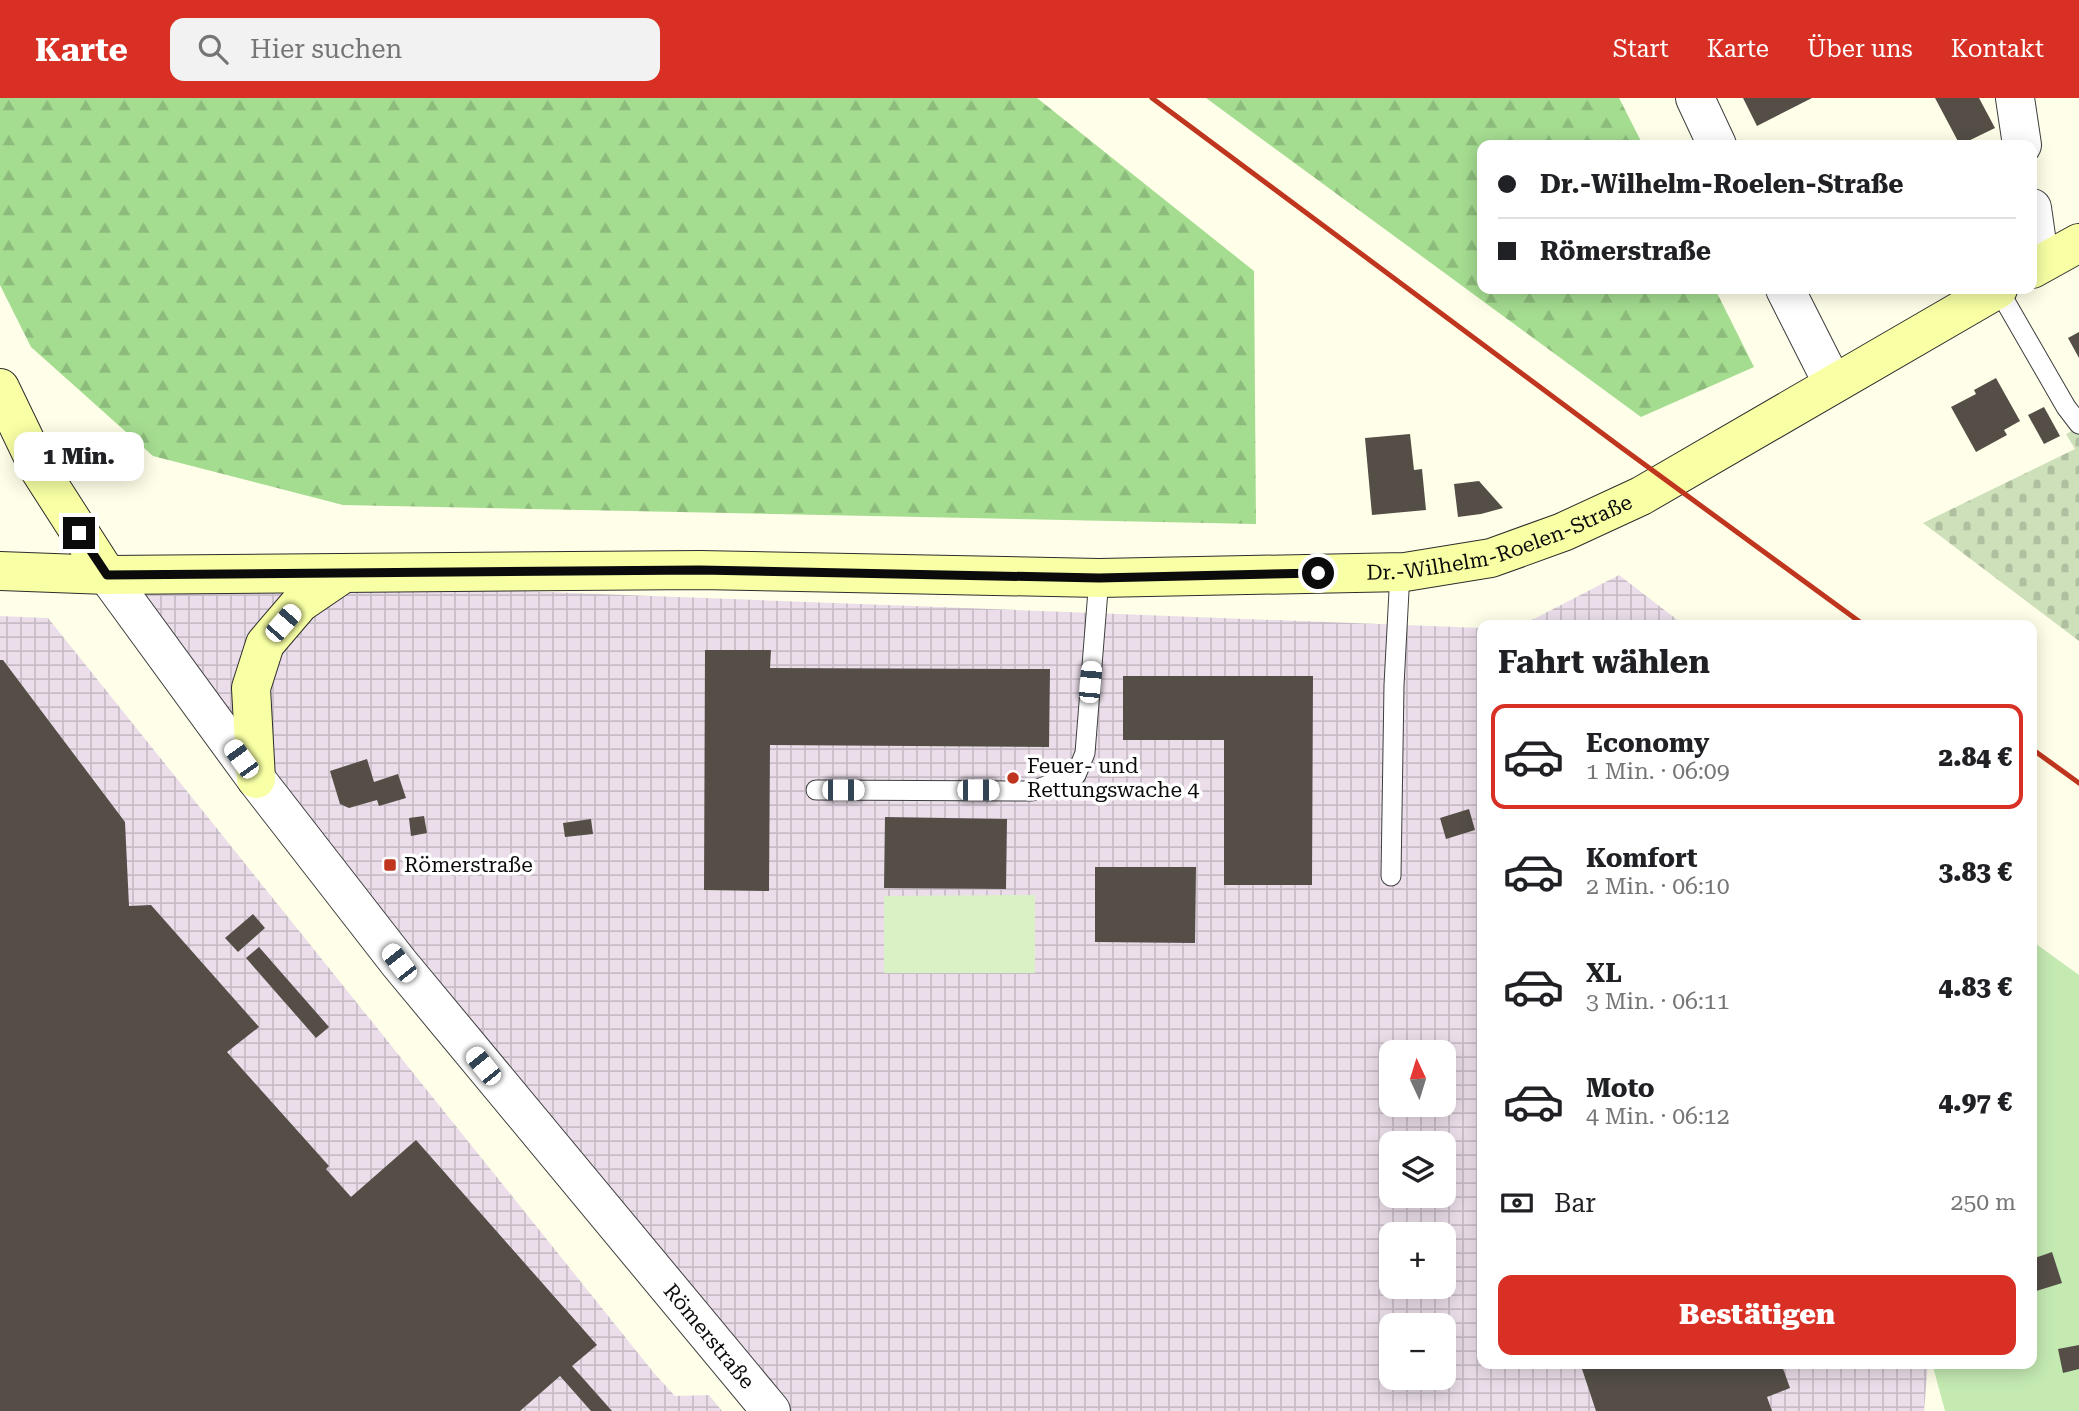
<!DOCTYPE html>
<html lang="de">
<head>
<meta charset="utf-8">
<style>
	:root { --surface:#fff; --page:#f2f2f2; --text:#202124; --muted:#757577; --line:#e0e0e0; --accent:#d93025 }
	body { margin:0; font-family:"Roboto Serif",serif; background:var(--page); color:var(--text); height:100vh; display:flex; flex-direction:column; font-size:26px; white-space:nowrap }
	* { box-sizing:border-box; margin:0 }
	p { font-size:23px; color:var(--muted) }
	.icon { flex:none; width:38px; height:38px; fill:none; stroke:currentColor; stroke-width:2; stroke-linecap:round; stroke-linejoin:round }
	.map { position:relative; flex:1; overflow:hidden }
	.sheet { position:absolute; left:1477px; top:522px; width:560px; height:749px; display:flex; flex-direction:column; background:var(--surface); border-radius:14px; box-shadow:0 4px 18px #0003 }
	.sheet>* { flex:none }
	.guide { position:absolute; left:1477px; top:42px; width:560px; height:154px; border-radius:14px; box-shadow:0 4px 18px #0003; display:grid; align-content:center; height:154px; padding:0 21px; background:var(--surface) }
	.needle { width:46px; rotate:356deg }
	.buttons { position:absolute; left:1379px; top:942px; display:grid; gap:14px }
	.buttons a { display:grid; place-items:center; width:77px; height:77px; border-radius:14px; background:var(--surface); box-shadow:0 4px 18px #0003; font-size:35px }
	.end { position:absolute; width:32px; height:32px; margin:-16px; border:9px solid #0b0b0b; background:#fff; box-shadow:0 0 0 4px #fff }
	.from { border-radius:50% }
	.bubble { position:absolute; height:49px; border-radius:14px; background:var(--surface); box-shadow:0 4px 18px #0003; font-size:23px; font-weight:800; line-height:49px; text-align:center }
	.car { position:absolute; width:21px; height:42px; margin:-21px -10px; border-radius:9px; box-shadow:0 0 5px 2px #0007; background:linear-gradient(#fff 24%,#345 0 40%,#fff 0 76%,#345 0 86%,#fff 0) }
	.guide b { display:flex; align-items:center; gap:24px; height:66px; font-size:26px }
	.guide b+b { border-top:2px solid var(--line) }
	.guide i { width:18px; height:18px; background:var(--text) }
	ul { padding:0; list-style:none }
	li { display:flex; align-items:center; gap:21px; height:105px; margin:0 14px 10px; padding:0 7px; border:4px solid transparent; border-radius:14px }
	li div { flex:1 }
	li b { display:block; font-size:26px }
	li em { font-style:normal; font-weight:800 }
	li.current { border-color:var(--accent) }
	li>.icon { width:63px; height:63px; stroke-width:1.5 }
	h2 { padding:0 21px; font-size:32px; line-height:84px }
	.pay { display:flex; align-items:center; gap:18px; height:77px; padding:0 21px; font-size:26px }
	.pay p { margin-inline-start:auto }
	.action { display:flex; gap:14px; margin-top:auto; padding:14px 21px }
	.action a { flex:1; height:80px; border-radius:14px; background:var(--accent); color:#fff; font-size:28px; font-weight:800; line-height:80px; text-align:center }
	header { display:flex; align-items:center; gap:42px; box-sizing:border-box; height:98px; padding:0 35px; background:var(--accent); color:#fff }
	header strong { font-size:33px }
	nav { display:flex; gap:38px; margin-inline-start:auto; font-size:24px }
	.search { width:490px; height:63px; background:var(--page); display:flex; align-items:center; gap:18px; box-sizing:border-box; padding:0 24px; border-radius:14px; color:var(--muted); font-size:26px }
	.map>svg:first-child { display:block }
</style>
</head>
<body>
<header>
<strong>Karte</strong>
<div class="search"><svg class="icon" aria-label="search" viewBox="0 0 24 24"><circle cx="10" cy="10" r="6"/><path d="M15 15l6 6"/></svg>Hier suchen</div>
<nav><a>Start</a><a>Karte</a><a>Über uns</a><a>Kontakt</a></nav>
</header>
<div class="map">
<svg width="2079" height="1313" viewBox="0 0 2079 1313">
	<defs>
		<pattern id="industrial-grid" width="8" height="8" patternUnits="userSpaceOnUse" patternTransform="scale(1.75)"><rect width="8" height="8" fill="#ebdeea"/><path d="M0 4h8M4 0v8" fill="none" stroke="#c8bdc7"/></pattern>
		<pattern id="forest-firs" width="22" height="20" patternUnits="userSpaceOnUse" patternTransform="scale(1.75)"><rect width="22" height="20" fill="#a4dc90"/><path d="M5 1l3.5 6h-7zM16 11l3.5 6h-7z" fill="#8cbb7b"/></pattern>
		<pattern id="cemetery-stones" width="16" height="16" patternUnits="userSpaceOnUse" patternTransform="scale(1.75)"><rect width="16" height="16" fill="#cde0ba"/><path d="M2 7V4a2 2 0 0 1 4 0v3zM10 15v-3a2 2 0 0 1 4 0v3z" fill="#afbf9f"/></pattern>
	</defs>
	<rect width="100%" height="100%" fill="#ffffe9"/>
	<g fill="url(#industrial-grid)" fill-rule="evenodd">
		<path d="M107,477L1482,530V1265H1928L1924,1313H780ZM1391,954H1444V1006H1391ZM1391,1045H1444V1097H1391ZM1391,1136H1444V1188H1391ZM1391,1227H1444V1279H1391Z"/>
		<path d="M1619,477L1684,527H1522Z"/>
		<path d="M0,518L48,520L654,1275L675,1298L709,1297L722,1313H0Z"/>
	</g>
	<path fill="#c4eab2" d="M2032,843L2079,877V1313H1945L1932,1265H2032Z"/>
	<g fill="url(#forest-firs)">
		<path d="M0,0H1037L1254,173L1256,426L343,407L153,358L31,249L0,187Z"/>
		<path d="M1206,0H1619L1643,47H1482V191H1715L1754,269L1641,319Z"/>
	</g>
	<path fill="url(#cemetery-stones)" d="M2079,329V543L1923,425L2075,351L2066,336Z"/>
	<path fill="#d9f1c4" d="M1035,797V875H884V798Z"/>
	<g fill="#544e47">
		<path d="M1743,0H1812L1757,28Z"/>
		<path d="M1935,0H1979L1995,30L1960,47Z"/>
		<path d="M2079,234V260L2068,240Z"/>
		<path d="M1996,280L2020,323L2004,332L2007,337L1976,354L1951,309L1976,296L1974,292Z"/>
		<path d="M2044,309L2060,338L2044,346L2028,317Z"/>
		<path d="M1410,336L1414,372L1422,371L1426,412L1372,417L1365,340Z"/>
		<path d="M1479,383L1503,410L1481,416L1458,419L1454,386Z"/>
		<path d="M705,552H771L770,570L1050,571L1049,649L770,647L769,793L704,792Z"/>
		<path d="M0,562H3L125,724L129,808L151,807L259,929L227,954L329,1068L326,1071L351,1099L416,1042L597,1247L572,1268L612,1313H591L560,1278L520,1313H0Z"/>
		<path d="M1123,578H1313L1312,787H1224V642H1123Z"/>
		<path d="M367,661L374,684L398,676L406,700L379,708L377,702L349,710L340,706L330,673Z"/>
		<path d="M1469,711L1475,732L1446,741L1440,720Z"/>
		<path d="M424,718L427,735L411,738L409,720Z"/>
		<path d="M885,719L1007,721L1006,791L884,790Z"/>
		<path d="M591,721L593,736L565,739L563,725Z"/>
		<path d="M1095,769H1196L1195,845L1095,844Z"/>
		<path d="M253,816L265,830L238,854L225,840Z"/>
		<path d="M259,849L329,929L316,940L246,860Z"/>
		<path d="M2052,1154L2062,1185L2033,1194L2032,1161Z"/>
		<path d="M2079,1247V1271L2063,1275L2058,1251Z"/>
		<path d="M1580,1265H1781L1790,1290L1767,1299L1772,1313H1596Z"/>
	</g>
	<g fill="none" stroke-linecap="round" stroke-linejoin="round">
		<g stroke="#3e3e3e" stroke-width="21">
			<g id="service">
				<path d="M1998,191L2066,309L2079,326"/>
				<path d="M816,692L1032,693L1076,677L1085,655L1099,480"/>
				<path d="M1391,778L1394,587L1400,474"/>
			</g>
		</g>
		<g stroke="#3e3e3e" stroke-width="40">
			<g id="minor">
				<path d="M1695,0L1717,47"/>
				<path d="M2015,0L2022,47"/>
				<path d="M2032,110L2040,166"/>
				<path d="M1785,191L1833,286"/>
			</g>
		</g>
		<g stroke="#3e3e3e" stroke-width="40">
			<g id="tertiary">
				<path id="s1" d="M107,477L256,681L399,865L771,1313"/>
			</g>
		</g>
		<g stroke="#2d2d2d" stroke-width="40">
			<g id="secondary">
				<path d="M2032,171L2079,145"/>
				<path d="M0,290L39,371L107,477"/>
				<path id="s2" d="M0,473L107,477L700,472L1099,480L1405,474L1491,460L1563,434L1641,398L1998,191"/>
				<path d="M256,681L251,590L265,546L300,505L344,475"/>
			</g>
		</g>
		<use href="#service" stroke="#fff" stroke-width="19"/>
		<use href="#minor" stroke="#fff" stroke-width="38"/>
		<use href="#tertiary" stroke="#fff" stroke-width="38"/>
		<use href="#secondary" stroke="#f8ffa4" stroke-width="38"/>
		<g stroke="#c0351e" stroke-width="5">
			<path d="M1152,0L1622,350L1864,527"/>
			<path d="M2032,651L2079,685"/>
		</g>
	</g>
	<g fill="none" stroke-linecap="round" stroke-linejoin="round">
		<path stroke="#0b0b0b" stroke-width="9" d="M79,435L107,477L700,472L1099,480L1318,475"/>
	</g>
	<g fill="#c0351e" stroke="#fff" stroke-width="2.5">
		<circle cx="1013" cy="680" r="7"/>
		<rect x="383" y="760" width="14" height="14" rx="3.5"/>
	</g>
	<g text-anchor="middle" stroke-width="7" stroke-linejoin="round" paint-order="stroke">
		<g font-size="21" fill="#0b0b0b" stroke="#fff">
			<text dy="7" stroke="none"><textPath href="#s2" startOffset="1505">Dr.-Wilhelm-Roelen-Straße</textPath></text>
			<text dy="7" stroke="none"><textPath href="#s1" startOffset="971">Römerstraße</textPath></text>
		</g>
		<g font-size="21" fill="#0b0b0b" stroke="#fff" text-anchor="start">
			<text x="1027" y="675">Feuer- und<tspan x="1027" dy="24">Rettungswache 4</tspan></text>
			<text x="404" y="774">Römerstraße</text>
		</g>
	</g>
</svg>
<div class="buttons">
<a><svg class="needle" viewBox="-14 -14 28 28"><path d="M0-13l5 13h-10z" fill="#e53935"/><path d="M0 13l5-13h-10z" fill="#757577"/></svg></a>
<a><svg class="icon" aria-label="layers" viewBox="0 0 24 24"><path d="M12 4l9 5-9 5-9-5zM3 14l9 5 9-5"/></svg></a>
<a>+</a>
<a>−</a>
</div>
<i class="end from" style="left:1318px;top:475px"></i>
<i class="end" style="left:79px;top:435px"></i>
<div class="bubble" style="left:14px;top:334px;width:130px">1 Min.</div>
<i class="car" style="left:283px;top:525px;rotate:41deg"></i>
<i class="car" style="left:1090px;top:584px;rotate:5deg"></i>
<i class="car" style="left:241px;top:661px;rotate:324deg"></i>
<i class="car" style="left:843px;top:692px;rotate:90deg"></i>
<i class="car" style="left:978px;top:692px;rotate:90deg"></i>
<i class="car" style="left:399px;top:865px;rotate:322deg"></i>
<i class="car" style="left:483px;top:968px;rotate:321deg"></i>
<div class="guide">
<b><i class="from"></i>Dr.-Wilhelm-Roelen-Straße</b>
<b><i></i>Römerstraße</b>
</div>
<section class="sheet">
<h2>Fahrt wählen</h2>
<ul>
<li class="current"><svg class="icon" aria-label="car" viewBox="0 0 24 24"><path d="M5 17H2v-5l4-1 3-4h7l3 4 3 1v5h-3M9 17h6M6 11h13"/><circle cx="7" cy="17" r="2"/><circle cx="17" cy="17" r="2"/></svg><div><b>Economy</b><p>1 Min. · 06:09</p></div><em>2.84 €</em></li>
<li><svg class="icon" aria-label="car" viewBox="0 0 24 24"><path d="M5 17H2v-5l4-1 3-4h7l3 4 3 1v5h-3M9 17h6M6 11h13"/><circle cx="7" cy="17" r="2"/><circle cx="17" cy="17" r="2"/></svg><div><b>Komfort</b><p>2 Min. · 06:10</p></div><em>3.83 €</em></li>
<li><svg class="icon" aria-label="car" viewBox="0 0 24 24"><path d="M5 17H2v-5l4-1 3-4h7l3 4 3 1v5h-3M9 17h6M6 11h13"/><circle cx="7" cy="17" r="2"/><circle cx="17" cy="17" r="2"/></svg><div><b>XL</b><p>3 Min. · 06:11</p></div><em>4.83 €</em></li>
<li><svg class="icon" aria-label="car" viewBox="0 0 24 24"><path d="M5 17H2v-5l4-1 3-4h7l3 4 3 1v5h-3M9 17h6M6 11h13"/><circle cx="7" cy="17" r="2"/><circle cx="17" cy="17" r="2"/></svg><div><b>Moto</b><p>4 Min. · 06:12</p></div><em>4.97 €</em></li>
</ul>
<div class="pay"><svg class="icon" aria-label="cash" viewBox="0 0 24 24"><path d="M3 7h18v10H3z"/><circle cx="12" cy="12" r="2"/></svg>Bar<p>250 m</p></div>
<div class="action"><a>Bestätigen</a></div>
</section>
</div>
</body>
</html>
